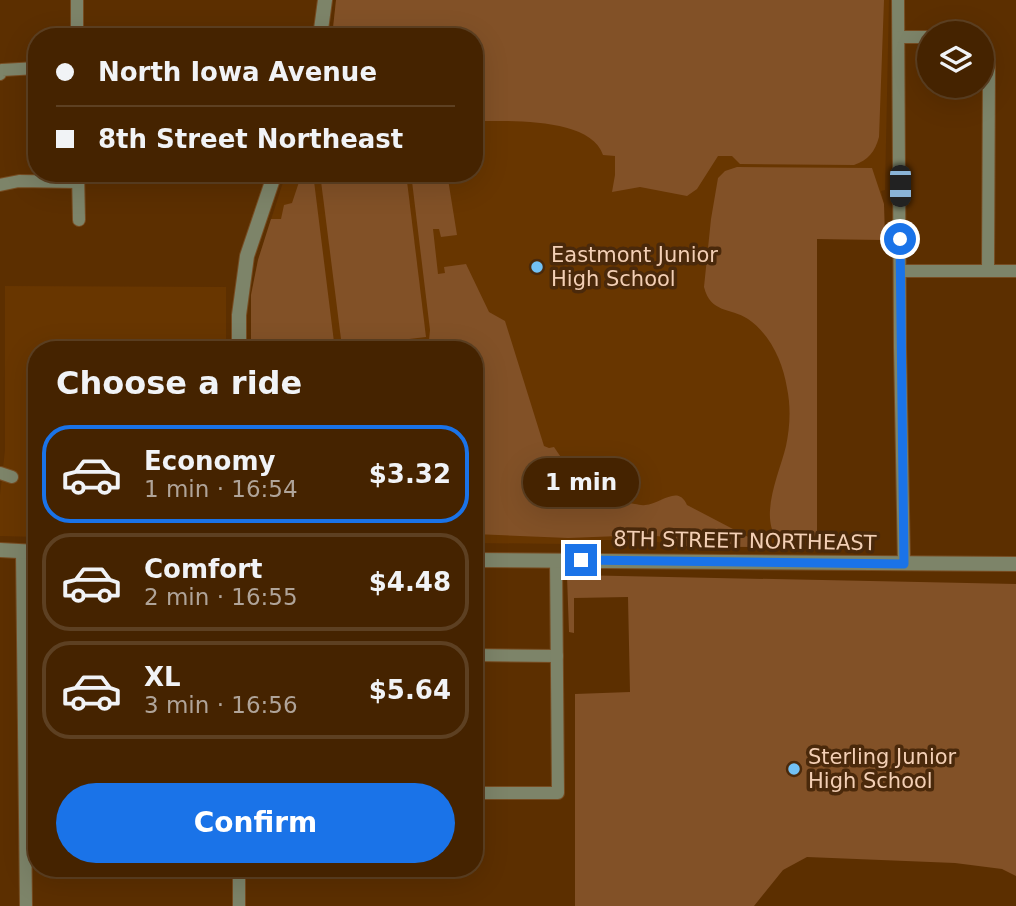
<!DOCTYPE html>
<html lang="en">
<head>
<meta charset="utf-8">
<style>
	:root { --surface:#452300; --page:#4f2f0f; --text:#f1f3f6; --muted:#b0a499; --line:#5d4022; --accent:#1a73e8 }
	body { margin:0; font-family:"DejaVu Sans",sans-serif; background:var(--page); color:var(--text); height:100vh; display:flex; flex-direction:column; font-size:26px; white-space:nowrap }
	* { box-sizing:border-box; margin:0 }
	p { font-size:23px; color:var(--muted) }
	.icon { flex:none; width:38px; height:38px; fill:none; stroke:currentColor; stroke-width:2; stroke-linecap:round; stroke-linejoin:round }
	.map { position:relative; flex:1; overflow:hidden }
	.sheet { position:absolute; left:28px; top:341px; width:455px; height:536px; display:flex; flex-direction:column; background:var(--surface); border-radius:28px; box-shadow:0 7px 28px #0002,0 0 0 2px var(--line) }
	.sheet>* { flex:none }
	.banner { position:absolute; left:28px; top:28px; width:455px; height:154px; border-radius:28px; box-shadow:0 7px 28px #0002,0 0 0 2px var(--line); display:grid; align-content:center; height:154px; padding:0 28px; background:var(--surface) }
	.fabs { position:absolute; left:917px; top:21px; display:grid; gap:14px }
	.fabs a { display:grid; place-items:center; width:77px; height:77px; border-radius:50%; background:var(--surface); box-shadow:0 7px 28px #0002,0 0 0 2px var(--line); font-size:35px }
	.end { position:absolute; width:32px; height:32px; margin:-16px; border:9px solid #1a73e8; background:#fff; box-shadow:0 0 0 4px #fff }
	.from { border-radius:50% }
	.bubble { position:absolute; height:49px; border-radius:24px; background:var(--surface); box-shadow:0 7px 28px #0002,0 0 0 2px var(--line); font-size:23px; font-weight:600; line-height:49px; text-align:center }
	.car { position:absolute; width:21px; height:42px; margin:-21px -10px; border-radius:9px; box-shadow:0 0 5px 2px #0007; background:linear-gradient(#222 24%,#8ab4d8 0 40%,#222 0 76%,#8ab4d8 0 86%,#222 0) }
	.banner b { display:flex; align-items:center; gap:24px; height:66px; font-size:26px }
	.banner b+b { border-top:2px solid var(--line) }
	.banner i { width:18px; height:18px; background:var(--text) }
	ul { padding:0; list-style:none }
	li { display:flex; align-items:center; gap:21px; height:98px; margin:0 14px 10px; padding:0 14px; border:4px solid var(--line); border-radius:28px }
	li div { flex:1 }
	li b { display:block; font-size:26px }
	li em { font-style:normal; font-weight:600 }
	li.current { border-color:var(--accent) }
	li>.icon { width:63px; height:63px; stroke-width:1.5 }
	h2 { padding:0 28px; font-size:32px; line-height:84px }
	.cta { display:flex; gap:14px; margin-top:auto; padding:14px 28px }
	.cta a { flex:1; height:80px; border-radius:42px; background:var(--accent); color:#fff; font-size:28px; font-weight:600; line-height:80px; text-align:center }
	.map>svg:first-child { display:block }
</style>
</head>
<body>
<div class="map">
<svg width="1016" height="906" viewBox="0 0 1016 906">
	<rect width="100%" height="100%" fill="#5c2f00"/>
	<g fill="#683600">
		<path d="M336,0H889L885,190L881,191L884,204L885,240L817,239V548L798,542H783L750,547L673,546L650,540H592L567,544L474,543V350H251V295L258,260L286,173H474V37H332Z"/>
		<path d="M5,286L226,287V350H37V537L0,536V495L5,450Z"/>
	</g>
	<g fill="#825127">
		<path d="M336,0H884L879,137C875,152 868,160 854,165L740,164L732,156H718L697,189L687,196L640,187L612,192L615,175V156L603,155C591,117 507,121 474,121V37H332Z"/>
		<path d="M737,167L872,168L884,204L885,240L817,239V535L802,538L792,536L790,542L777,539C759,515 780,472 786,446C790,427 791,407 787,388C783,362 770,334 748,319C730,307 711,314 704,287L711,219L718,178L725,171Z"/>
		<path d="M299,173H313L335,350H251V295L258,260L271,219H281L284,205L292,203L299,182Z"/>
		<path d="M320,173H406L426,337L342,347Z"/>
		<path d="M411,173H447L457,235L441,237L439,229H433L438,274L445,273L444,267L466,264L489,312L505,321L544,446L549,448L554,447C577,482 592,498 635,504C638,504 642,506 645,505C661,504 678,484 687,505L754,540L755,545L750,547L673,546L666,537L646,535L568,538L474,534V350H428L430,330Z"/>
		<path d="M573,575L1016,584V876L1002,869L955,863L807,857L783,870L754,906H575V694L630,692L628,597L574,598V633L569,632L567,576Z"/>
	</g>
	<g fill="none" stroke-linecap="round" stroke-linejoin="round">
		<g stroke="#774c21" stroke-width="14">
			<g id="minor">
				<path d="M77,0V37"/>
				<path d="M898,0L900,348L904,564"/>
				<path d="M900,37H929"/>
				<path d="M982,45L987,52L989,67L988,270"/>
				<path d="M0,74L2,70L37,68"/>
				<path d="M78,174L79,220"/>
				<path d="M0,185L19,181L78,182"/>
				<path d="M900,271H1016"/>
				<path d="M0,473L12,477"/>
				<path d="M22,552L26,906"/>
				<path d="M474,655L557,656"/>
				<path d="M474,793H558L556,560"/>
				<path d="M239,868V906"/>
			</g>
		</g>
		<g stroke="#774c21" stroke-width="16">
			<g id="tertiary">
				<path d="M320,37L325,0"/>
				<path d="M239,350V315L247,256L275,173"/>
				<path d="M0,550L37,552"/>
				<path d="M474,560L1016,564"/>
			</g>
		</g>
		<use href="#minor" stroke="#7d8469" stroke-width="12"/>
		<use href="#tertiary" stroke="#7d8469" stroke-width="14"/>
	</g>
	<g fill="none" stroke-linecap="round" stroke-linejoin="round">
		<path stroke="#1a73e8" stroke-width="9" d="M581,560L904,564L900,239"/>
	</g>
	<g fill="#72c1f5" stroke="#4a290b" stroke-width="2.5">
		<circle cx="537" cy="267" r="7"/>
		<circle cx="794" cy="769" r="7"/>
	</g>
	<g text-anchor="middle" stroke-width="7" stroke-linejoin="round" paint-order="stroke">
		<g font-size="21" fill="#f3cfb5" stroke="#4a290b" text-anchor="start">
			<text x="551" y="262">Eastmont Junior<tspan x="551" dy="24">High School</tspan></text>
			<text x="808" y="764">Sterling Junior<tspan x="808" dy="24">High School</tspan></text>
		</g>
		<g font-size="21" fill="#f3cfb5" stroke="#4a290b">
			<text transform="translate(745 541) rotate(1)" y="7">8TH STREET NORTHEAST</text>
		</g>
	</g>
</svg>
<div class="fabs">
<a><svg class="icon" aria-label="layers" viewBox="0 0 24 24"><path d="M12 4l9 5-9 5-9-5zM3 14l9 5 9-5"/></svg></a>
</div>
<i class="end from" style="left:900px;top:239px"></i>
<i class="end" style="left:581px;top:560px"></i>
<div class="bubble" style="left:523px;top:458px;width:116px">1 min</div>
<i class="car" style="left:900px;top:186px;rotate:180deg"></i>
<div class="banner">
<b><i class="from"></i>North Iowa Avenue</b>
<b><i></i>8th Street Northeast</b>
</div>
<section class="sheet">
<h2>Choose a ride</h2>
<ul>
<li class="current"><svg class="icon" aria-label="car" viewBox="0 0 24 24"><path d="M5 17H2v-5l4-1 3-4h7l3 4 3 1v5h-3M9 17h6M6 11h13"/><circle cx="7" cy="17" r="2"/><circle cx="17" cy="17" r="2"/></svg><div><b>Economy</b><p>1 min · 16:54</p></div><em>$3.32</em></li>
<li><svg class="icon" aria-label="car" viewBox="0 0 24 24"><path d="M5 17H2v-5l4-1 3-4h7l3 4 3 1v5h-3M9 17h6M6 11h13"/><circle cx="7" cy="17" r="2"/><circle cx="17" cy="17" r="2"/></svg><div><b>Comfort</b><p>2 min · 16:55</p></div><em>$4.48</em></li>
<li><svg class="icon" aria-label="car" viewBox="0 0 24 24"><path d="M5 17H2v-5l4-1 3-4h7l3 4 3 1v5h-3M9 17h6M6 11h13"/><circle cx="7" cy="17" r="2"/><circle cx="17" cy="17" r="2"/></svg><div><b>XL</b><p>3 min · 16:56</p></div><em>$5.64</em></li>
</ul>
<div class="cta"><a>Confirm</a></div>
</section>
</div>
</body>
</html>
